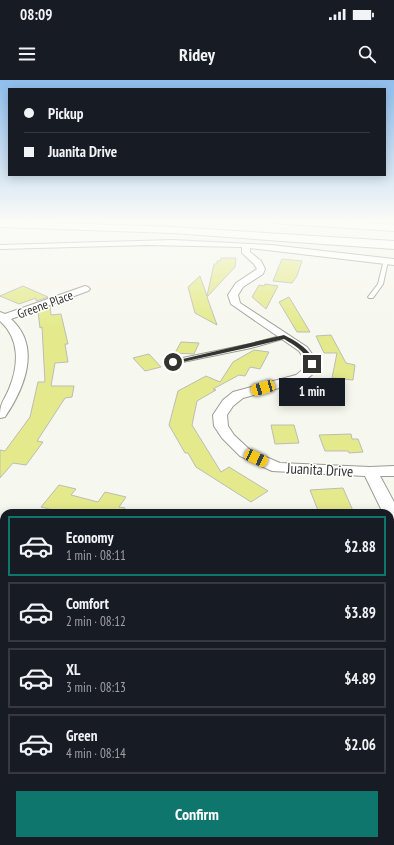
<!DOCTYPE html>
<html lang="en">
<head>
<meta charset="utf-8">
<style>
	:root { --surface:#171b24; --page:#242831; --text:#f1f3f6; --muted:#9ea1a6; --line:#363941; --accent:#0f766e }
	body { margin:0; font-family:"PT Sans Narrow",sans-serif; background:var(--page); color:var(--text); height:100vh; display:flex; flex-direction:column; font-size:15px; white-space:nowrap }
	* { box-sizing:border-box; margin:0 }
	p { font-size:13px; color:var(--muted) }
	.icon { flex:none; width:22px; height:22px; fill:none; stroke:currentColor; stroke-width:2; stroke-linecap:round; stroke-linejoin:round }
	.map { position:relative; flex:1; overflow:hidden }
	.sheet { position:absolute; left:0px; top:429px; width:394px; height:336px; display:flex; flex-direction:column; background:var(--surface); border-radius:12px 12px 0 0; box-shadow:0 2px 10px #0003 }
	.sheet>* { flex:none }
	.top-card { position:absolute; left:8px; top:8px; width:378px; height:88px; border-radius:0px; box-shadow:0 2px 10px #0003; display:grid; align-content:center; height:88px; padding:0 16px; background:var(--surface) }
	.end { position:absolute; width:18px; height:18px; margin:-9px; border:5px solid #333430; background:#fff; box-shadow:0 0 0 2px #fff }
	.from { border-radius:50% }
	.bubble { position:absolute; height:28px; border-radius:0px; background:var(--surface); box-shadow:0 2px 10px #0003; font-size:13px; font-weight:700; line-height:28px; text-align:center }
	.car { position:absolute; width:12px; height:24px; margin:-12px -6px; border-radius:5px; box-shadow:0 0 3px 1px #0007; background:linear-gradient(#f5c518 24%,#345 0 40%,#f5c518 0 76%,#345 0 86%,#f5c518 0) }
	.top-card b { display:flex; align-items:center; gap:14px; height:38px; font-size:15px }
	.top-card b+b { border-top:1px solid var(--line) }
	.top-card i { width:10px; height:10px; background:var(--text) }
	ul { padding:7px 0 0; list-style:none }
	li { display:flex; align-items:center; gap:12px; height:60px; margin:0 8px 6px; padding:0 8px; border:2px solid var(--line); border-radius:0px }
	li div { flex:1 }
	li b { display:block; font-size:15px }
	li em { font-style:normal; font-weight:700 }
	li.selected { border-color:var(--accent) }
	li>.icon { width:36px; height:36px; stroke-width:1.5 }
	.primary-button { display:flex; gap:8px; margin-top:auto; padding:8px 16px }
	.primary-button a { flex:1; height:46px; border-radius:0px; background:var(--accent); color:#fff; font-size:16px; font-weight:700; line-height:46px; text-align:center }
	.status { display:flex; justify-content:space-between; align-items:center; height:28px; padding:0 20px; background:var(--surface); direction:ltr }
	.status svg { height:11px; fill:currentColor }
	header { display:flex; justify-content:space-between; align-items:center; height:52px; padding:0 16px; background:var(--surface); font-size:18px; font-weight:700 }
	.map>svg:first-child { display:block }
</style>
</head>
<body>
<div class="status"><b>08:09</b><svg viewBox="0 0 49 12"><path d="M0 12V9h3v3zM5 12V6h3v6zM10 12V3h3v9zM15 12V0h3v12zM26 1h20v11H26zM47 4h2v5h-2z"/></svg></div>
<header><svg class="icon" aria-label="menu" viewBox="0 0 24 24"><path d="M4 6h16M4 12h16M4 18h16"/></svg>Ridey<svg class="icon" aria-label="search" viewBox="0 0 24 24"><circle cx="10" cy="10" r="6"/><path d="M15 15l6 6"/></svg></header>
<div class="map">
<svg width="394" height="765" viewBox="0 0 394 765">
	<rect width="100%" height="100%" fill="#f6f7ee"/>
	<g fill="#e4ea8b" stroke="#bcbdb4">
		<path d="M221,178H236L235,187L207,217L217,245L195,233L188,207L200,196L207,216L214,184H217V181H220Z"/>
		<path d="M282,179L302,181L297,196L292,203L273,201Z"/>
		<path d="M265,204L278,206L266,229L252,217L259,205L264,206Z"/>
		<path d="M23,206L48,217L36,221V218L19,224L0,216Z"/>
		<path d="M289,217L310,252H297L279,222Z"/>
		<path d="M50,226L51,235L61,234L68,264H65L68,282L55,283L51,306H74L72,317L65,318L37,361L43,362L26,385L13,383L0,398V370L5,371L30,337L38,302H45L42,247L40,248L38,231Z"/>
		<path d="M331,255L346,283L355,285L353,300L332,298L337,273H324L316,256Z"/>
		<path d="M181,262L199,263L194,274L175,273Z"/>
		<path d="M254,270L269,272L260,289L250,287L245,296L239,295L213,309L216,310L197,321L192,345L221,392L229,387L268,411L251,422L196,387L188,373H185L169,345L178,311L206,296L220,302L233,282Z"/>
		<path d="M149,274L161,287L145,291L133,278Z"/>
		<path d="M325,309L336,319L311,325L300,315Z"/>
		<path d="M271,345H294L299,363L275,364Z"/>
		<path d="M351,354L352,359H358L363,372L349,373L348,371H325L319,355Z"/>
		<path d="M59,405L76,409L71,415L98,422L105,412L126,417L119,427L125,428V433H66L41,427Z"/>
		<path d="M343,408L354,433H319L310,410Z"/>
	</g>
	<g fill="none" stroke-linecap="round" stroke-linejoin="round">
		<g stroke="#9b9c93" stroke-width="2">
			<g id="lane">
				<path d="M385,140H389L394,146V149Z"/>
				<path d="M384,180L388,181L383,204L373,218H369L368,217L378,204Z"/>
				<path d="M284,255L286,256V258L251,268L173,284L170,282L173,280L250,264Z"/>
			</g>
		</g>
		<g stroke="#9b9c93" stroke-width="2">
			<g id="street">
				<path d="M173,160L271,165L394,179V185L250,168V172L261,181L265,189L263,194L243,207L238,215L240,223L307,267L315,278L317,285L313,294L304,301L243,318L233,326L227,335L228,346L234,355L250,370L280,383L370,387L394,386V396H380L394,422V444L390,443V433H383L365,396L272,391L240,376L222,358L214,346L213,335L223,320L233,312L296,295C307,288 307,282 299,271L231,224L228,215L236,203L257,189L254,184L242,173V167L148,165L0,169V165Z"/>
				<path d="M85,206L88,207L90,209L88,211L11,239C42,267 24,309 5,337L0,338C0,322 3,323 9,309C19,285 20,259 0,241V232L5,234Z"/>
				<path d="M4,480V495L0,496V482Z"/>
			</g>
		</g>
		<g stroke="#9b9c93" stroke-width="2">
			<path id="secondary" d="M267,140H322L394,145V151L272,143Z"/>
		</g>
		<g stroke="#9b9c93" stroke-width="2">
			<path id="highway" d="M0,141L172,147L394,161V169L172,153L0,147Z"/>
		</g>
		<use href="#lane" fill="#fff" fill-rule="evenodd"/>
		<use href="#street" fill="#fff" fill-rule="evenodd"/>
		<use href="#secondary" fill="#fff" fill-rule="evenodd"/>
		<use href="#highway" fill="#fff" fill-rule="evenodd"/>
	</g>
	<linearGradient id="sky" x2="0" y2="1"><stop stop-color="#8fbeee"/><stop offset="0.57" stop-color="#fbfbf7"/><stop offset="1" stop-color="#fbfbf7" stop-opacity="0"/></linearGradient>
	<rect width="394" height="247" fill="url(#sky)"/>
	<path fill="#333430" d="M284,255C296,261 314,271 314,285H310C303,269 298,268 284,259L251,267L173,284L170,282Z"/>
	<g text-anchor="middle" stroke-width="3" stroke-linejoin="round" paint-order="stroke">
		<g font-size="13" fill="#333430" stroke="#fff">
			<text transform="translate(45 224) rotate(-20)" y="5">Greene Place</text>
		</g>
		<g font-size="15" fill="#333430" stroke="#fff">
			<text transform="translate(320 390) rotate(3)" y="5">Juanita Drive</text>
		</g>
	</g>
</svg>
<i class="end from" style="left:173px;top:282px"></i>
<i class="end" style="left:312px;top:284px"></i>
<div class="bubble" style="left:279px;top:298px;width:66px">1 min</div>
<i class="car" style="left:263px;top:308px;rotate:254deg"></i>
<i class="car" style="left:256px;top:378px;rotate:115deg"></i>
<div class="top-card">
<b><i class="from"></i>Pickup</b>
<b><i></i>Juanita Drive</b>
</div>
<section class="sheet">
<ul>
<li class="selected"><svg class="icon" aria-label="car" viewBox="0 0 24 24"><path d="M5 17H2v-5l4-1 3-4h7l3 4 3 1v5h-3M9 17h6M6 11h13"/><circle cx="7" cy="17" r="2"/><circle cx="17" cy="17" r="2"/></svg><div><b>Economy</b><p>1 min · 08:11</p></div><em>$2.88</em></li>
<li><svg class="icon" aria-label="car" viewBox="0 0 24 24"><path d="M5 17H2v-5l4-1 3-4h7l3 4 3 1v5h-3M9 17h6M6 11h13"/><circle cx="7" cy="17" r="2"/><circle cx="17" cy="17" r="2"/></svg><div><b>Comfort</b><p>2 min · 08:12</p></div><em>$3.89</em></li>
<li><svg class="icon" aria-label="car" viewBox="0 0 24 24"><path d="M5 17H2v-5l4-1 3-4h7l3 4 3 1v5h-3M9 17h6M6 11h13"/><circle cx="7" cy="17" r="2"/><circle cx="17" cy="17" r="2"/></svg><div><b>XL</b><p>3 min · 08:13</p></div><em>$4.89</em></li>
<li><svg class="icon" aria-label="car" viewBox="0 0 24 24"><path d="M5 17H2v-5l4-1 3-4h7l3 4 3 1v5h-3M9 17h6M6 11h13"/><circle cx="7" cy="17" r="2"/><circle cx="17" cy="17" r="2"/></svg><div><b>Green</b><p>4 min · 08:14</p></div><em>$2.06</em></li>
</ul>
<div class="primary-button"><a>Confirm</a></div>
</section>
</div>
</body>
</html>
